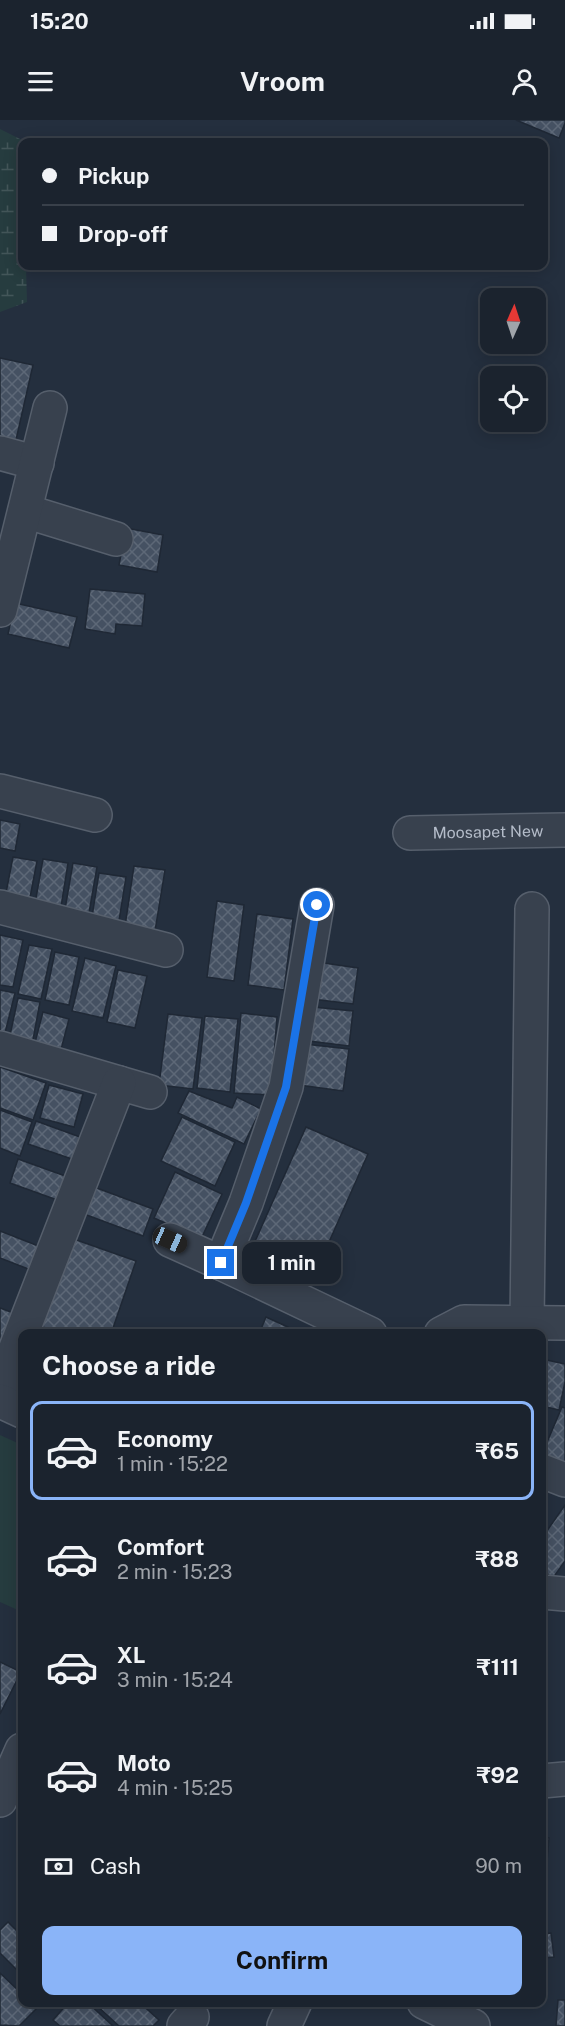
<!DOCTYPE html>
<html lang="en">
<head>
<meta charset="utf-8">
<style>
	:root { --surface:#1b232e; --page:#242b36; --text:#f1f3f6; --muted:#a0a4aa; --line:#39404a; --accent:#8ab4f8 }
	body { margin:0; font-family:"Public Sans",sans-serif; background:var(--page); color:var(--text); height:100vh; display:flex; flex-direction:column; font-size:22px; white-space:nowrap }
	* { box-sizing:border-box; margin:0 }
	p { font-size:20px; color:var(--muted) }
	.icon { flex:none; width:33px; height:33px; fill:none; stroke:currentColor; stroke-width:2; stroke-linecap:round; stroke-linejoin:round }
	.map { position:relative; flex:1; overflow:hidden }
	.panel { position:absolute; left:18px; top:1209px; width:528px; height:678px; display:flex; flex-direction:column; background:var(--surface); border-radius:12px; box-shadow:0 3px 15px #0003,0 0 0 2px var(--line) }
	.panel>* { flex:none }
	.hud { position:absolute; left:18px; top:18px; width:530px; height:132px; border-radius:12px; box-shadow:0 3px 15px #0003,0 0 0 2px var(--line); display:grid; align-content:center; height:132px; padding:0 24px; background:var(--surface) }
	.needle { width:39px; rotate:3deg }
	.fabs { position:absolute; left:480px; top:168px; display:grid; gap:12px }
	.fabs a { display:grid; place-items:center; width:66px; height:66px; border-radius:12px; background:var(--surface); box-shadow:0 3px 15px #0003,0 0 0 2px var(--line); font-size:30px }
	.end { position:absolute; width:27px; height:27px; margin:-14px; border:8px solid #1a73e8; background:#fff; box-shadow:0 0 0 3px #fff }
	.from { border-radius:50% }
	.bubble { position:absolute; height:42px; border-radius:12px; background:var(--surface); box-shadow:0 3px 15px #0003,0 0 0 2px var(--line); font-size:20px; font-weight:700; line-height:42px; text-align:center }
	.car { position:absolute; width:18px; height:36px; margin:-18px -9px; border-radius:8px; box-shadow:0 0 4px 2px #0007; background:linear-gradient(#222 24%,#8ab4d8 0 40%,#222 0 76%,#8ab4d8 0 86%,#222 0) }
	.hud b { display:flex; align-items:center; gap:21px; height:57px; font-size:22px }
	.hud b+b { border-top:2px solid var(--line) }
	.hud i { width:15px; height:15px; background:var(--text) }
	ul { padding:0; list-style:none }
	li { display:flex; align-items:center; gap:18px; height:99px; margin:0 12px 9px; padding:0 12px; border:3px solid transparent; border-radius:12px }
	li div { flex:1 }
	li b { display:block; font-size:22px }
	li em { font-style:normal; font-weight:700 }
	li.selected { border-color:var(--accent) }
	li>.icon { width:54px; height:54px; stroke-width:1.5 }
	h2 { padding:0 24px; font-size:27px; line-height:72px }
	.pay { display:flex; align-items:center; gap:15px; height:66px; padding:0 24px; font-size:22px }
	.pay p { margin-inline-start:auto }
	.cta { display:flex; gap:12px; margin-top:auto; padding:12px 24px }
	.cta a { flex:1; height:69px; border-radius:12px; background:var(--accent); color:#111; font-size:24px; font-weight:700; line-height:69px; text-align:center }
	.status { display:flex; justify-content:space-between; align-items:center; height:42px; padding:0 30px; background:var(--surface); direction:ltr }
	.status svg { height:16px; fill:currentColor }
	header { display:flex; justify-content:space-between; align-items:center; height:78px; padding:0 24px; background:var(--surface); font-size:27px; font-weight:700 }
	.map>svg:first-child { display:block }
</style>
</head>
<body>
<div class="status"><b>15:20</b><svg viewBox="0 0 49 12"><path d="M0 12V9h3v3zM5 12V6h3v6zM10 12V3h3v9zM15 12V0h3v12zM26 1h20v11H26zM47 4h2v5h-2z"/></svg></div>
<header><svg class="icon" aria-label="menu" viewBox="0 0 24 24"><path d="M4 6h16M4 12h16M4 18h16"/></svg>Vroom<svg class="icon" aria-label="person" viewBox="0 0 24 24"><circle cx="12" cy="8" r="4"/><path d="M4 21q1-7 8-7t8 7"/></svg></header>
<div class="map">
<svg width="565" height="1906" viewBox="0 0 565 1906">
	<defs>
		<pattern id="wetland-marsh" width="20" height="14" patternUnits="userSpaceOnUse" patternTransform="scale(1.5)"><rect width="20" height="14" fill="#263c3f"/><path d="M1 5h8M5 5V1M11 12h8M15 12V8" fill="none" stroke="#435659"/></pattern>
		<pattern id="building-cross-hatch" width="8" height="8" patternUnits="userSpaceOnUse" patternTransform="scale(1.5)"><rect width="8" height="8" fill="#455162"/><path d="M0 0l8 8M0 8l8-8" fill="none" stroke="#5d6877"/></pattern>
	</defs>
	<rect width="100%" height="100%" fill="#242f3e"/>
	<path fill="#263c3f" d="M0,1315L22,1325V1492L0,1482Z"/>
	<path fill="url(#wetland-marsh)" d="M0,9L22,20V146H26L27,182L0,192Z"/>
	<g fill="url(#building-cross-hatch)" stroke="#1f2835" stroke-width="1.5">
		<path d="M516,0H565V3L559,18Z"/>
		<path d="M0,238L33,245L16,320L0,317Z"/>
		<path d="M126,408L163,415L157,452L119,445Z"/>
		<path d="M90,469L145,474L142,506L116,504L115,514L85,509Z"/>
		<path d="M15,483L77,497L69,528L8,514Z"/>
		<path d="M0,700L20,704L15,731L0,728Z"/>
		<path d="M13,737L37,741L28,788L4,783Z"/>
		<path d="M43,739L68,743L60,793L34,789Z"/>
		<path d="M73,743L97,747L89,793L65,789Z"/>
		<path d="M134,746L165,750L154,817L124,813Z"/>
		<path d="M99,753L126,757L118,807L91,803Z"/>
		<path d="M217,781L244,785L234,861L207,857Z"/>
		<path d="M257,794L293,799L284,870L248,865Z"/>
		<path d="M0,815L23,820L13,867L0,865Z"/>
		<path d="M29,825L52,829L41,879L18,874Z"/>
		<path d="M55,832L79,837L69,885L45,880Z"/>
		<path d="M85,838L116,846L103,898L72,891Z"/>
		<path d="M317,842L358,848L353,884L312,879Z"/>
		<path d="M118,850L147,856L135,908L107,902Z"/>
		<path d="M0,870L15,873L3,921L0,920Z"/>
		<path d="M18,878L40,882L32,925L9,920Z"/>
		<path d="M313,887L353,891L349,926L309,921Z"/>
		<path d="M43,892L69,899L58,941L32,934Z"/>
		<path d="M241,893L277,897L271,975L234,973Z"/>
		<path d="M168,894L202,898L193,969L159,965Z"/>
		<path d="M205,896L238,899L230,972L197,968Z"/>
		<path d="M304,924L349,929L343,971L299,965Z"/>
		<path d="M0,947L46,963L33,1000L0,988Z"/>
		<path d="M49,965L83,974L74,1007L40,998Z"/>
		<path d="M189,971L232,988L237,977L261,989L244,1024L178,993Z"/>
		<path d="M0,990L32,1002L20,1036L0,1028Z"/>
		<path d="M182,997L235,1022L215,1066L161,1041Z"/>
		<path d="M36,1001L80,1017L72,1039L28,1024Z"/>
		<path d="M306,1007L368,1034L306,1174L244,1146Z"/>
		<path d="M18,1039L68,1057L60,1081L10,1063Z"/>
		<path d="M175,1052L222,1074L201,1119L154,1098Z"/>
		<path d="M86,1064L153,1089L143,1116L76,1091Z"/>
		<path d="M0,1111L46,1129L36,1152L0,1138Z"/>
		<path d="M68,1117L136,1141L111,1214H63L37,1205Z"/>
		<path d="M0,1188L24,1197L0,1262Z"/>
		<path d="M266,1197L303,1214H259Z"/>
		<path d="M542,1239L565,1244V1262L559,1290L542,1286Z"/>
		<path d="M562,1287L565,1288V1345L542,1334Z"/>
		<path d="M565,1385V1441L553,1458L542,1450V1418Z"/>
		<path d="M0,1542L21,1552L0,1594Z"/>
		<path d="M542,1717L549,1718L544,1774H542Z"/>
		<path d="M8,1802L22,1816V1855L0,1833V1810Z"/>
		<path d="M551,1813L554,1837L542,1838V1814Z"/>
		<path d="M0,1853L22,1874V1882H31L37,1888L19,1906L0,1905Z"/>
		<path d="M558,1880H565V1906H556Z"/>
		<path d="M69,1882H87L113,1906H60L53,1900Z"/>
		<path d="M93,1882H139L159,1900L153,1906H119Z"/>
	</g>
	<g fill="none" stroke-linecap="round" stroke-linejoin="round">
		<g stroke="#565f6c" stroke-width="36">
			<g id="minor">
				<path d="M0,333L37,343"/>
				<path d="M25,391L116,419"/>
				<path d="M0,490L50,288"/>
				<path d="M0,671L95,695"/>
				<path id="s1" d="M410,713L565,710"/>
				<path d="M317,785L286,967L246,1083L221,1143L370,1214"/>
				<path d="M0,787L166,830"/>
				<path d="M0,928L150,972"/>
				<path d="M170,1120L221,1143"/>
				<path d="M527,1204L532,789"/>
				<path d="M441,1214L464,1202L565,1203"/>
				<path d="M0,1269L119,963"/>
				<path d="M0,1281L22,1291"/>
				<path d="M542,1351L565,1360"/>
				<path d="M542,1472L565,1474"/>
				<path d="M542,1661L565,1659"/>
				<path d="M0,1680L22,1630"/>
				<path d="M424,1882L473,1906"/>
				<path d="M184,1906L192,1897"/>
				<path d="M284,1906L295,1882"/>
			</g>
		</g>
		<use href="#minor" stroke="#38414e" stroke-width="33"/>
	</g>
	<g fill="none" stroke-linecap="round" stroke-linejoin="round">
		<path stroke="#1a73e8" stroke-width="8" d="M221,1143L246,1083L286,967L317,785"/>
	</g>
	<g text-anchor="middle" stroke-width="4.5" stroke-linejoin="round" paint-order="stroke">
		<g font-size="16" fill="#b4bcc9" stroke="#1d2633">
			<text dy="6" stroke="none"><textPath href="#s1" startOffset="78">Moosapet New</textPath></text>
		</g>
	</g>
</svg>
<div class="fabs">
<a><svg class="needle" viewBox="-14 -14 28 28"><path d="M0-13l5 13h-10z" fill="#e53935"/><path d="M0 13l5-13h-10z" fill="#a0a4aa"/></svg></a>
<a><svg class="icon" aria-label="locate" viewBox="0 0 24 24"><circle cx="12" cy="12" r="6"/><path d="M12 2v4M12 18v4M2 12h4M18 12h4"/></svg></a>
</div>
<i class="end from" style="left:317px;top:785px"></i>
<i class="end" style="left:221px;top:1143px"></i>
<div class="bubble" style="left:242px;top:1122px;width:99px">1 min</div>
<i class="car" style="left:170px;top:1120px;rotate:114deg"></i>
<div class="hud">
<b><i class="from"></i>Pickup</b>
<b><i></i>Drop-off</b>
</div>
<section class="panel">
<h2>Choose a ride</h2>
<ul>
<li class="selected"><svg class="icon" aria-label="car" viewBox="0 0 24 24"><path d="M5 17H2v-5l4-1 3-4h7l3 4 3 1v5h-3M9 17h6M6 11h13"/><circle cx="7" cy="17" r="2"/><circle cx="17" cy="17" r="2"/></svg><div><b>Economy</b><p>1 min · 15:22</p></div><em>₹65</em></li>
<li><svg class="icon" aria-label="car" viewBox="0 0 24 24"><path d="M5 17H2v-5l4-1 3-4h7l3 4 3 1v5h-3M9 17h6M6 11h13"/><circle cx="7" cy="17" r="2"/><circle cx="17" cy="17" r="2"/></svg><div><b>Comfort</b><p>2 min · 15:23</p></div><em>₹88</em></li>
<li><svg class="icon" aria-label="car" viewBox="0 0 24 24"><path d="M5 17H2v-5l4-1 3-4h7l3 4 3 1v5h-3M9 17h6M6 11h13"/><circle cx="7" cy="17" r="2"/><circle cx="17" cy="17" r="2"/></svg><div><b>XL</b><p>3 min · 15:24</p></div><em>₹111</em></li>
<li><svg class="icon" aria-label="car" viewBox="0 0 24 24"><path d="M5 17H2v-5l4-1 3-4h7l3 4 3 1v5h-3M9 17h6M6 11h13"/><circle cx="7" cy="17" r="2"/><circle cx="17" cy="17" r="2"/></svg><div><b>Moto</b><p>4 min · 15:25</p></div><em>₹92</em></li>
</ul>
<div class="pay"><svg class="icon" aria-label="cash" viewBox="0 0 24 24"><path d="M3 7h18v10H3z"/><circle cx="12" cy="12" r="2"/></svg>Cash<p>90 m</p></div>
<div class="cta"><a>Confirm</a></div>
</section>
</div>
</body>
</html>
